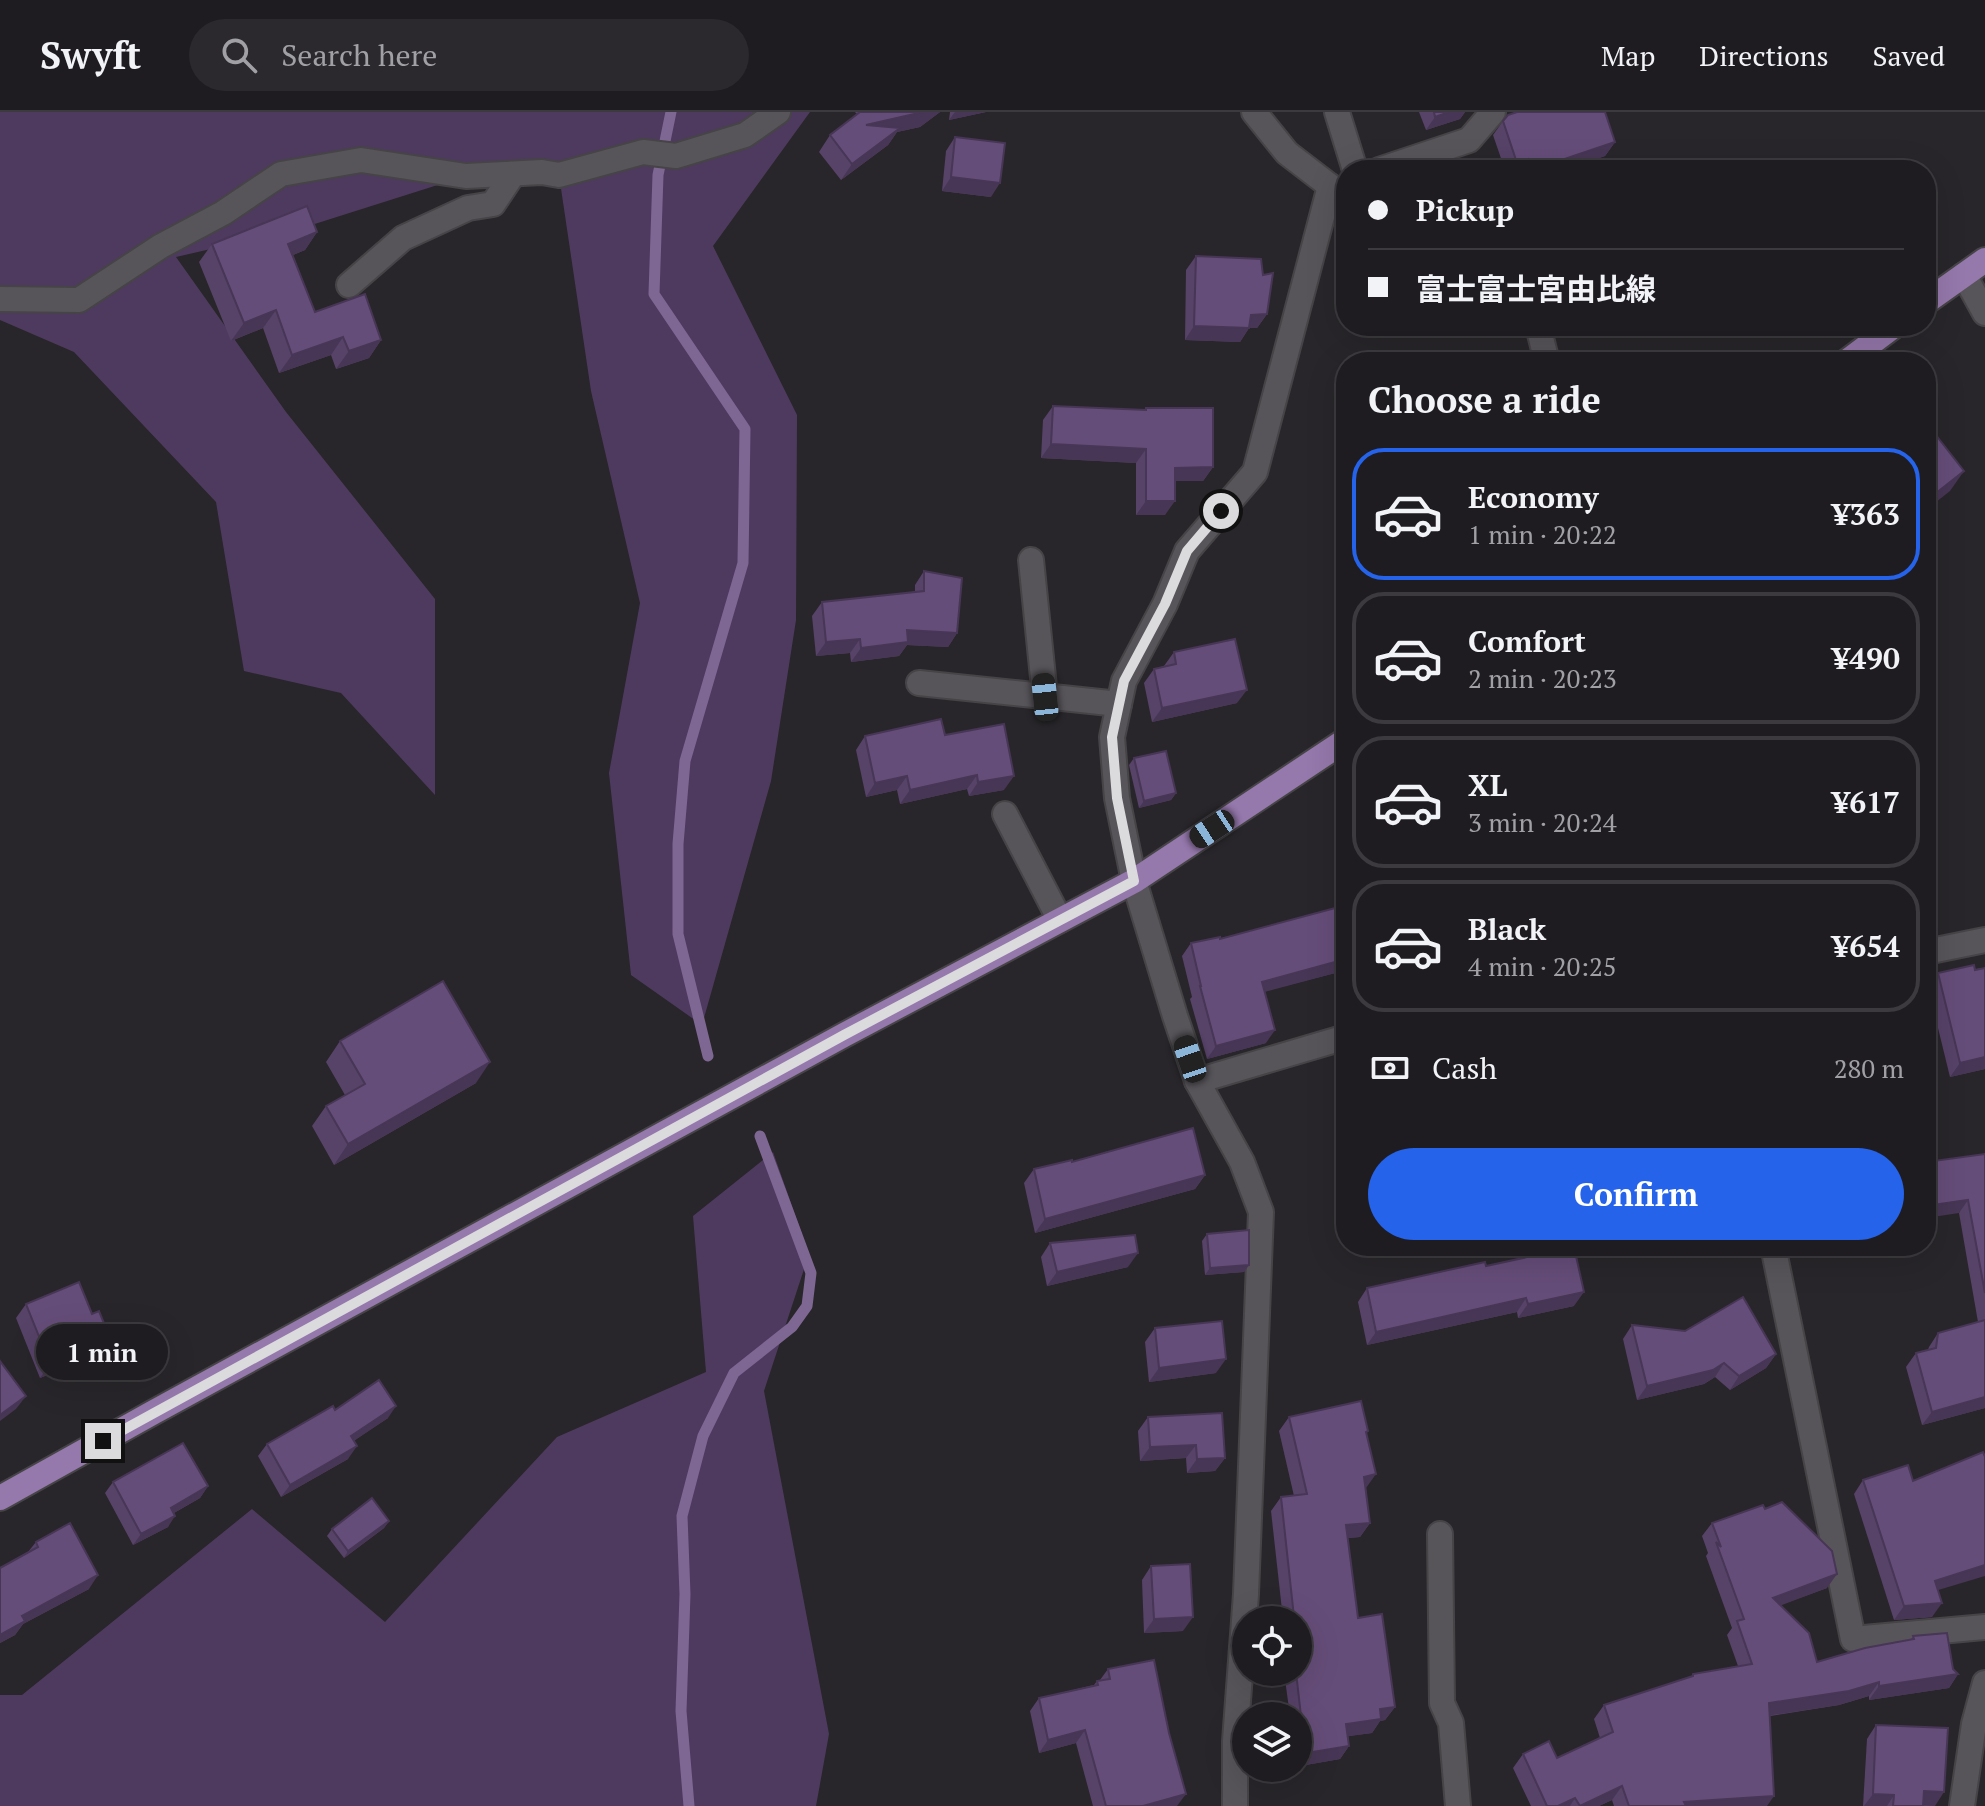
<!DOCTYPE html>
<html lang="en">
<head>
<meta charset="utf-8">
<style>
	:root { --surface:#1e1c20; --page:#2b292d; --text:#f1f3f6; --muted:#a1a1a5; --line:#3c3a3e; --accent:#2563eb }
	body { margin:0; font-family:"PT Serif","Noto Sans JP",serif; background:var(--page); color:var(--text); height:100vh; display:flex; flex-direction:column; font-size:30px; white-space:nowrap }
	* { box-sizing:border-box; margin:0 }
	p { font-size:26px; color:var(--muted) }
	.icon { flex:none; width:44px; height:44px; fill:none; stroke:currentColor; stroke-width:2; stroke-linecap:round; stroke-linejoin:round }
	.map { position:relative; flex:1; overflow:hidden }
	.drawer { position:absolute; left:1336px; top:240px; width:600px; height:904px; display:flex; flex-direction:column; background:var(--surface); border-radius:32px; box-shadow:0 8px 32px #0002,0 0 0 2px var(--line) }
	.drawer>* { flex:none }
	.banner { position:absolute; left:1336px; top:48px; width:600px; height:176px; border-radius:32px; box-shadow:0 8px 32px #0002,0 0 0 2px var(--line); display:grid; align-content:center; height:176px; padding:0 32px; background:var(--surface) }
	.fabs { position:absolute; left:1232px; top:1494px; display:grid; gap:16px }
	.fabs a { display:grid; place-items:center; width:80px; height:80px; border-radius:50%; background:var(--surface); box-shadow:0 8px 32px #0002,0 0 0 2px var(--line); font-size:40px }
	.end { position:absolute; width:36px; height:36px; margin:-18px; border:10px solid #dbdadd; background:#111; box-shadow:0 0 0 4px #111 }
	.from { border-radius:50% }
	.bubble { position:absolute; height:56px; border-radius:28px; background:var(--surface); box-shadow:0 8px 32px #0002,0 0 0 2px var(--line); font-size:26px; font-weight:700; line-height:56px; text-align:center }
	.car { position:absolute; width:24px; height:48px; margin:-24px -12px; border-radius:10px; box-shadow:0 0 6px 2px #0007; background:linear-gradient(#222 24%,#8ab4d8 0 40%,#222 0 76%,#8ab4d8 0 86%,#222 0) }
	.banner b { display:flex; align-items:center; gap:28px; height:76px; font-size:30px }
	.banner b+b { border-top:2px solid var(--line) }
	.banner i { width:20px; height:20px; background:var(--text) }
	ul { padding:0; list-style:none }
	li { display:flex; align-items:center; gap:24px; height:132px; margin:0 16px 12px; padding:0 16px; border:4px solid var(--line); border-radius:32px }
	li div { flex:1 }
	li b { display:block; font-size:30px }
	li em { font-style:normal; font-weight:700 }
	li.active { border-color:var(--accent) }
	li>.icon { width:72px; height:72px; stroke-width:1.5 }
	h2 { padding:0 32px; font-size:36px; line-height:96px }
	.pay { display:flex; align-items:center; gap:20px; height:88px; padding:0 32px; font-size:30px }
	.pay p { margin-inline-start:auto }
	.primary-button { display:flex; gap:16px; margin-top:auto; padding:16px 32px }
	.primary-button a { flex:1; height:92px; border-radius:48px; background:var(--accent); color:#fff; font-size:32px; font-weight:700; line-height:92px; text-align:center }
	header { display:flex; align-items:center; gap:48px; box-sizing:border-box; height:112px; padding:0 40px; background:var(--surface); border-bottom:2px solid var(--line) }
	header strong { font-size:38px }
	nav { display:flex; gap:44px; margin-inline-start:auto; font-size:28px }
	.search { width:560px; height:72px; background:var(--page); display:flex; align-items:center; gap:20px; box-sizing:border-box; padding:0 28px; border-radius:44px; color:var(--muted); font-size:30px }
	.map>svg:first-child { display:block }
</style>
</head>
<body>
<header>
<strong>Swyft</strong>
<div class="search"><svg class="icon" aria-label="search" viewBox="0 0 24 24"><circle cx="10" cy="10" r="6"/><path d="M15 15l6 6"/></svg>Search here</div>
<nav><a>Map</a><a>Directions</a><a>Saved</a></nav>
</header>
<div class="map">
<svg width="1985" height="1694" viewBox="0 0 1985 1694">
	<rect width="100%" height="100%" fill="#28262a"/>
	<g fill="#4e3a5f">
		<path d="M0,0H810L713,134L797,303L796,508L771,669L702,913L631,863L609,661L640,491L591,279L559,63L466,64L302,116L176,145L286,300L435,487V683L341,581L244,559L216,390L74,240L0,208Z"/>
		<path d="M773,1040L809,1142L764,1279L829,1622L816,1694H0V1583H22L252,1397L385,1510L557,1325L706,1260L693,1104Z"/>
	</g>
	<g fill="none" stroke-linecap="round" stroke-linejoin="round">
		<g stroke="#7f6794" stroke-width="11">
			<path d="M671,0L658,63L654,182L745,317L743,451L685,649L678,732V822L708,944"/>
			<path d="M689,1694L681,1599L685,1482L682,1404L703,1324L734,1261L792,1215L807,1194L811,1161L760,1024"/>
		</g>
		<g stroke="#464447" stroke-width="28">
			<g id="minor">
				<path d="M1254,0L1287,41L1330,74"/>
				<path d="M1337,0L1355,58"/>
				<path d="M1379,58L1469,28L1493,0"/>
				<path d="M1964,163L1985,201"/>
				<path d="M349,173L403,126L468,96L493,92L513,62"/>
				<path d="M0,187L79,188L161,134L223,101L281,62L361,48L466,64L542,60L559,63L643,40L676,44L745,23L778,0"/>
				<path d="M1538,214L1547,250"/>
				<path d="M1031,448L1045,585"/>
				<path d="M919,571L1119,592"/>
				<path d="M1005,702L1060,808"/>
				<path d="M1926,840L1985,828"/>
				<path d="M1197,969L1346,925"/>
				<path d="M1773,1134L1853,1527L1985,1515"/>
				<path d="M1440,1422L1442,1591L1451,1611L1458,1694"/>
				<path d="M1235,1694V1629L1246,1482L1261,1100L1242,1050L1197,969L1175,904L1134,769L1117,686L1112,625L1124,569L1165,492L1187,439L1255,360L1330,74"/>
				<path d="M1962,1694L1974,1612L1985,1571"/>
			</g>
		</g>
		<g stroke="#464447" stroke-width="28">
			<g id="major">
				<path d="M1926,190L1985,148"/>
				<path d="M1846,250L1894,214"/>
				<path d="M0,1386L154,1300L844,923L1134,769L1346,628"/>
			</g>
		</g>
		<use href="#minor" stroke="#58555a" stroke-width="24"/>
		<use href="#major" stroke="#9578ac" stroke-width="24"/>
	</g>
	<g fill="#574268">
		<path d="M855,0H940L920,15L897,20L888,33L841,68L819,40L830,23L857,2Z"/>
		<path d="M950,0H986L949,8Z"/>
		<path d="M1419,0H1465L1460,7L1426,18Z"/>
		<path d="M1503,9L1615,30L1605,44L1564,58H1505L1493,23Z"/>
		<path d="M955,25L991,85L942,79L946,39Z"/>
		<path d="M317,120L305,138L293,143L315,200L381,228L369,246L336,257L331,243L279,261L263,216L231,229L199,150L212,132Z"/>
		<path d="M1196,144L1267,202L1257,216H1249L1240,230L1185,228L1186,158Z"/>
		<path d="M1053,294L1145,298L1146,296L1213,355L1203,369H1175L1165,403H1136V351L1041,346L1043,308Z"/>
		<path d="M924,459L957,521L948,535L907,533L899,544L851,550L850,541L816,544L812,504L822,490L915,480V473Z"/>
		<path d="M1174,540L1237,591L1152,610L1144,571L1154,557L1164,554Z"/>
		<path d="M945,623L1004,678L969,684L967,677L900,692L897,678L866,685L856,638L865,624Z"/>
		<path d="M1134,646L1176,681L1171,688L1139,696L1129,653Z"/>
		<path d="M1346,822V855L1343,859L1265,879L1266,931L1207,947L1190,887L1192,885L1182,844L1191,831L1220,827Z"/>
		<path d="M1985,856V957L1950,965L1928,875L1938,861Z"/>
		<path d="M340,929L476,971L334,1053L312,1014L326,994L345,983L326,950Z"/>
		<path d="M1985,1042V1296L1922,1313L1906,1255L1916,1241L1928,1238L1929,1235L1938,1221L1978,1210L1959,1101Z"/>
		<path d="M1072,1050L1205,1063L1195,1077L1035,1121L1024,1071L1034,1057Z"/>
		<path d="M1207,1122L1249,1153L1244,1160L1205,1163L1202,1129Z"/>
		<path d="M1050,1131L1128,1155L1047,1174L1041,1145Z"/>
		<path d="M1486,1154L1574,1194L1518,1206L1517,1200L1367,1233L1358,1190L1367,1176Z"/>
		<path d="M26,1192L92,1202L100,1239L89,1244L87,1247L40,1266L16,1206Z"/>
		<path d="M1632,1213L1776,1242L1766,1256L1730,1278L1715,1265L1704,1272L1637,1288L1623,1227Z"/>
		<path d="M1155,1216L1216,1261L1149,1270L1145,1230Z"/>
		<path d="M335,1298L388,1306L353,1329L348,1347L281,1385L258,1344L267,1332Z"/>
		<path d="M1148,1305L1225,1346L1215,1359L1187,1361L1186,1346L1140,1349L1138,1319Z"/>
		<path d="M1289,1305L1366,1322V1376L1370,1411L1360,1425L1348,1426L1358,1506L1395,1595L1385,1608L1380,1609L1372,1621L1348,1624L1349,1634L1340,1647L1300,1654L1292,1666L1263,1671L1261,1656H1298V1604H1290L1284,1560H1298L1283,1507L1271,1399L1281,1385L1294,1384L1279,1319Z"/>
		<path d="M1863,1368L1938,1478L1932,1505L1894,1508L1854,1382Z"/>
		<path d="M113,1370L208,1374L200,1386L174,1401L168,1415L133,1433L105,1381Z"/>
		<path d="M1765,1397L1827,1476L1780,1493L1817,1550L1910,1528L1913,1524L1958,1562L1949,1576L1869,1588V1584L1839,1593L1770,1604L1767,1694H1614L1612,1688L1599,1694H1531L1513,1656L1523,1642L1557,1646L1600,1626L1594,1607L1604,1593L1691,1565L1693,1562L1738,1554L1727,1523L1732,1516L1706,1444L1708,1441L1702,1424L1712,1411Z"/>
		<path d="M389,1409L384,1416L344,1446L327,1424L332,1417Z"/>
		<path d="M36,1430L89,1477L23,1512L15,1523L0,1531V1456L28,1440Z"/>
		<path d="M1151,1454L1183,1519L1144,1521L1142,1468Z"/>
		<path d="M1108,1557L1177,1694H1093L1076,1631L1039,1641L1030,1599L1039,1586L1094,1573L1097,1569L1100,1568Z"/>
		<path d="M1876,1613L1935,1694H1863L1867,1627Z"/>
	</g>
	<g fill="#473655">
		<path d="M923,0H940L920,15L897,20L888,33L841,68L852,52L866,13Z"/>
		<path d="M955,0H986L949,8Z"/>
		<path d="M1449,0H1465L1460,7L1426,18L1435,5Z"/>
		<path d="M1615,30L1605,44L1564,58H1533Z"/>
		<path d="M1528,47L1521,58H1512L1517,51Z"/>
		<path d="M951,65L1000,71L991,85L942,79Z"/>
		<path d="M317,120L305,138L276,150L288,132Z"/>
		<path d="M276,198L263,216L231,229L244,211Z"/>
		<path d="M1267,202L1257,216H1249L1240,230L1185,228L1194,214L1251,203Z"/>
		<path d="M343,225L331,243L279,261L292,243Z"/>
		<path d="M381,228L369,246L336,257L349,239Z"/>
		<path d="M1051,332L1146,337L1136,351L1041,346Z"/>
		<path d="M1213,355L1203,369H1165L1175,356Z"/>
		<path d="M1964,359L1950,379L1926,398V389Z"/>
		<path d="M1146,389H1175L1165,403H1136Z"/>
		<path d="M907,518L957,521L948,535L907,533L899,544L851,550L861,536Z"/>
		<path d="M860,527L850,541L816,544L826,530Z"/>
		<path d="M1247,578L1237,591L1152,610L1162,596Z"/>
		<path d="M977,663L967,677L900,692L910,678Z"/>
		<path d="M907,664L897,678L866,685L875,671Z"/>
		<path d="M1014,664L1004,678L969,684L978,670Z"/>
		<path d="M1176,681L1171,688L1139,696L1144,689Z"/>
		<path d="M1346,847V855L1343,859L1253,883L1262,870Z"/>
		<path d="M1275,918L1266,931L1207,947L1216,934Z"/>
		<path d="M1985,945V957L1950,965L1960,951Z"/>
		<path d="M490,950L476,971L334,1053L348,1032Z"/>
		<path d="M1205,1063L1195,1077L1035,1121L1045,1107Z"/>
		<path d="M1968,1088L1959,1101L1926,1106V1094Z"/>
		<path d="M1138,1141L1128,1155L1047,1174L1057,1160Z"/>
		<path d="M1249,1153L1244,1160L1205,1163L1210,1156Z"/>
		<path d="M1584,1180L1574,1194L1518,1206L1528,1192Z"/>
		<path d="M1526,1186L1517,1200L1367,1233L1376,1220Z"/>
		<path d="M110,1226L100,1239L89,1244L87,1247L40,1266L50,1252Z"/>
		<path d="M1776,1242L1766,1256L1730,1278L1739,1264Z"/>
		<path d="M1226,1247L1216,1261L1149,1270L1159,1256Z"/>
		<path d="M1724,1251L1715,1265L1704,1272L1637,1288L1647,1274Z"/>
		<path d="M26,1284L16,1297L0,1309V1303Z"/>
		<path d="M1985,1285V1296L1922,1313L1932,1300Z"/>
		<path d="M396,1294L388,1306L342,1337L351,1324Z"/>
		<path d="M1196,1333L1186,1346L1140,1349L1150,1335Z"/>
		<path d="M357,1334L348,1347L281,1385L290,1373Z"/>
		<path d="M1225,1346L1215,1359L1187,1361L1197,1347Z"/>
		<path d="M1376,1362L1366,1376L1354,1379L1364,1365Z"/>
		<path d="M208,1374L200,1386L163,1407L171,1396Z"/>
		<path d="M175,1404L168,1415L133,1433L141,1422Z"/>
		<path d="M389,1409L384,1416L344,1446L348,1439Z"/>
		<path d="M1370,1411L1360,1425L1336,1427L1346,1413Z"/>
		<path d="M1985,1453V1464L1925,1482L1935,1469Z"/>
		<path d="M1837,1462L1827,1476L1763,1500L1773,1486Z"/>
		<path d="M98,1463L89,1477L23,1512L15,1523L0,1531V1523L22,1504Z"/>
		<path d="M1942,1491L1932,1505L1894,1508L1904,1494Z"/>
		<path d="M1193,1505L1183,1519L1144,1521L1154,1507Z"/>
		<path d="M1958,1562L1949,1576L1869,1588L1879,1574Z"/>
		<path d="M1879,1570L1869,1584L1839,1593L1759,1605L1769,1591Z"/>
		<path d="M1395,1595L1385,1608L1380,1609L1372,1621L1336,1626L1346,1612L1380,1597Z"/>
		<path d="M1085,1618L1076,1631L1039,1641L1048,1628Z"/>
		<path d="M1349,1634L1340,1647L1300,1654L1292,1666L1263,1671L1273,1658L1298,1656V1645L1300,1642Z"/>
		<path d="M1622,1674L1612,1688L1599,1694H1580Z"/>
		<path d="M1924,1679L1944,1680L1935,1694L1914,1693Z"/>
		<path d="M1186,1682L1177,1694H1143Z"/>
		<path d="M1873,1682L1894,1683L1887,1694H1864Z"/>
		<path d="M1774,1684L1767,1694H1682L1684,1690Z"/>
		<path d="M1575,1686L1570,1694H1558Z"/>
	</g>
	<g fill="#654d79" stroke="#473655" stroke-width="2">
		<path d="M860,0H923L866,13L900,16L852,52L830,23Z"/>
		<path d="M1434,0H1449L1435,5Z"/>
		<path d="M1517,0H1605L1615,30L1532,58L1528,47L1517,51L1503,9L1508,3Z"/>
		<path d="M955,25L1005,31L1000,71L951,65Z"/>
		<path d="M307,94L317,120L288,132L315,200L365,182L381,228L349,239L343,225L292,243L276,198L244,211L212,132Z"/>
		<path d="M1196,144L1261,147L1263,163L1273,161L1267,202L1251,203L1249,216L1194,214Z"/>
		<path d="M1053,294L1146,298V296H1213V355L1175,356V389H1146V337L1051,332Z"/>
		<path d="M1928,313L1964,359L1926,389V315Z"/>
		<path d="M924,459L962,466L957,521L907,518L908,530L861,536L860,527L826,530L822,490L924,479Z"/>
		<path d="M1235,527L1247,578L1162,596L1154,557L1176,552L1174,540Z"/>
		<path d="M941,607L945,623L1004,612L1014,664L978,670L977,663L910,678L907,664L875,671L865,624Z"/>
		<path d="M1166,639L1176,681L1144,689L1134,646Z"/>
		<path d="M1339,795L1346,822V847L1262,870L1275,918L1216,934L1200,874H1201L1191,831L1220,825V827Z"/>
		<path d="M1974,853L1975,858L1985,856V945L1960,951L1938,861Z"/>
		<path d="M443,869L490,950L348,1032L326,994L365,972L340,929Z"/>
		<path d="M1193,1016L1205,1063L1045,1107L1034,1057L1072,1048V1050Z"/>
		<path d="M1985,1042V1181L1968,1088L1926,1094V1050Z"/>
		<path d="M1249,1118V1153L1210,1156L1207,1122Z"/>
		<path d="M1135,1123L1138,1141L1057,1160L1050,1131Z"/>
		<path d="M1574,1135L1584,1180L1528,1192L1526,1186L1376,1220L1367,1176L1485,1150L1486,1154Z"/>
		<path d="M79,1170L92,1202L99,1199L110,1226L96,1231L97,1233L50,1252L26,1192Z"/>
		<path d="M1743,1185L1776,1242L1739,1264L1724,1251L1713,1258L1647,1274L1632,1213L1685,1219Z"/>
		<path d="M1985,1208V1285L1932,1300L1916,1241L1936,1236L1938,1221Z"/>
		<path d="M1222,1209L1226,1247L1159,1256L1155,1216Z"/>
		<path d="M0,1249L26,1284L0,1303Z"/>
		<path d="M379,1268L396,1294L351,1324L357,1334L290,1373L267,1332L333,1294L335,1298Z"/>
		<path d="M1361,1289L1368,1319L1366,1320L1376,1362L1364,1365L1370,1411L1346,1413L1358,1506L1382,1502L1395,1595L1380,1597L1381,1607L1346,1612L1349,1634L1300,1642L1301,1653H1298V1605L1301,1604L1296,1560H1298V1508H1279L1294,1505L1281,1385L1307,1382L1289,1305Z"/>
		<path d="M1222,1301L1225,1346L1197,1347L1196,1333L1150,1335L1148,1305Z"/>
		<path d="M183,1331L208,1374L171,1396L175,1404L141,1422L113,1370Z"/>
		<path d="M1983,1340L1985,1345V1453L1935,1469L1942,1491L1904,1494L1863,1368L1908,1353L1913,1369Z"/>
		<path d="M372,1386L389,1409L348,1439L332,1417Z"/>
		<path d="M1782,1390L1832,1439L1837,1462L1773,1486L1809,1521L1817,1550L1865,1536L1914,1527L1913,1524L1947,1521L1953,1557L1958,1562L1879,1574V1570L1849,1579L1769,1591L1774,1684L1684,1690L1686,1694H1629L1622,1674L1580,1694L1575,1686L1558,1694H1547L1523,1642L1549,1629L1557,1646L1613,1620L1604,1593L1693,1564V1562L1752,1552L1737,1509L1744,1507L1716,1430L1721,1435L1712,1411L1763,1393L1765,1397Z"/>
		<path d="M70,1411L98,1463L22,1504L25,1509L0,1523V1456L38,1435L36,1430Z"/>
		<path d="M1190,1452L1193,1505L1154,1507L1151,1454Z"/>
		<path d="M1154,1548L1169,1621L1186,1682L1143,1694H1106L1085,1618L1048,1628L1039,1586L1098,1573L1097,1569L1110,1567L1108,1557Z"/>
		<path d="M1876,1613L1948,1616L1944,1680L1924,1679L1923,1694H1893L1894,1683L1873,1682Z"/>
	</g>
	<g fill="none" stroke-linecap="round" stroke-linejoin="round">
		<path stroke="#dbdadd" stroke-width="10" d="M103,1329L844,923L1134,769L1117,686L1112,625L1124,569L1165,492L1187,439L1221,399"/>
	</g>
</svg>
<div class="fabs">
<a><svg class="icon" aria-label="locate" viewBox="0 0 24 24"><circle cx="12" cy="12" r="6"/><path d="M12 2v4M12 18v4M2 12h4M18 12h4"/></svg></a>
<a><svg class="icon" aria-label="layers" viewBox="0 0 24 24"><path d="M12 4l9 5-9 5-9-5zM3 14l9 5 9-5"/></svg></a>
</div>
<i class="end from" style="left:1221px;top:399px"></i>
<i class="end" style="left:103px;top:1329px"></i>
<div class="bubble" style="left:36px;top:1212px;width:132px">1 min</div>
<i class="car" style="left:1045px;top:585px;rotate:354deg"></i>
<i class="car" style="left:1212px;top:717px;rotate:237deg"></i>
<i class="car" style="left:1190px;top:947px;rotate:341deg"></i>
<div class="banner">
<b><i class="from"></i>Pickup</b>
<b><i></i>富士富士宮由比線</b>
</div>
<section class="drawer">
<h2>Choose a ride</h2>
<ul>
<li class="active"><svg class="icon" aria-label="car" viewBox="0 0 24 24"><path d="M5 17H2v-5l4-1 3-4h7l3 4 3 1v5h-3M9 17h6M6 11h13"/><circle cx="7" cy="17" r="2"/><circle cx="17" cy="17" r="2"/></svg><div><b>Economy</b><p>1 min · 20:22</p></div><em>¥363</em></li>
<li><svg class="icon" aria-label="car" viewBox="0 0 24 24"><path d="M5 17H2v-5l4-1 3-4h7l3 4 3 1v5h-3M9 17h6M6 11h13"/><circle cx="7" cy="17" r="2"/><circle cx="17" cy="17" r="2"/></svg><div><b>Comfort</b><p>2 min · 20:23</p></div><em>¥490</em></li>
<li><svg class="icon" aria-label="car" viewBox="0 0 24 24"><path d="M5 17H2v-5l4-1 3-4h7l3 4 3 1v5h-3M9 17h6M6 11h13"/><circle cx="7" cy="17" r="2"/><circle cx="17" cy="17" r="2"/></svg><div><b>XL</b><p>3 min · 20:24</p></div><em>¥617</em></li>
<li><svg class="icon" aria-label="car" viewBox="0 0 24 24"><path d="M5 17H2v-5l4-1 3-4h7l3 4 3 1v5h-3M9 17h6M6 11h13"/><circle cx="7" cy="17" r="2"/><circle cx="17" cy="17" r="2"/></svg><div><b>Black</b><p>4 min · 20:25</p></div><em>¥654</em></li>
</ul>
<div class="pay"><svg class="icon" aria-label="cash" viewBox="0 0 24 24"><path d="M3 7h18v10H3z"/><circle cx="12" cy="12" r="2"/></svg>Cash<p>280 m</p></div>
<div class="primary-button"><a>Confirm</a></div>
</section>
</div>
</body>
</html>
